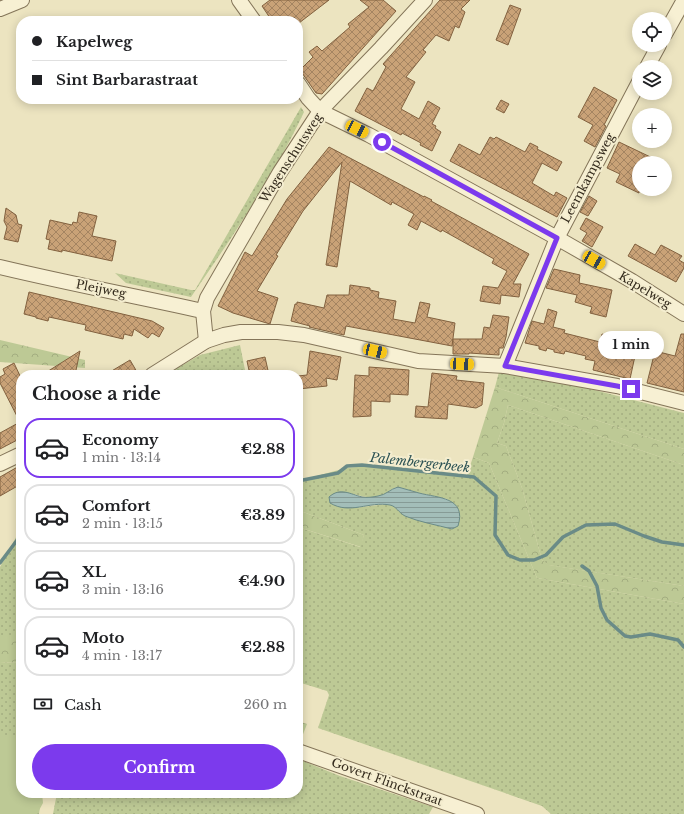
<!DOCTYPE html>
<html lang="en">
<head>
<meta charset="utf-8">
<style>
	:root { --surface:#fff; --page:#f2f2f2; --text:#202124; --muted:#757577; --line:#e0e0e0; --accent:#7c3aed }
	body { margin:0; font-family:"Libre Baskerville",serif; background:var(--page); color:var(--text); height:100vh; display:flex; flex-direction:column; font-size:15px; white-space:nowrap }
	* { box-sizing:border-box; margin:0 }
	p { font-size:13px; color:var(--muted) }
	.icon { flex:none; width:22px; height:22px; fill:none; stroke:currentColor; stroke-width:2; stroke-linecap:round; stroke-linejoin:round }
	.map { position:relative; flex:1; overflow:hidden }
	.sheet { position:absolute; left:16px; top:370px; width:287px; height:428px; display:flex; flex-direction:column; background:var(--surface); border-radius:16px; box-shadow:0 2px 10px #0003 }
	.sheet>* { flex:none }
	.guide { position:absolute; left:16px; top:16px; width:287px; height:88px; border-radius:16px; box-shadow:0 2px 10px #0003; display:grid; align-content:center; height:88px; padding:0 16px; background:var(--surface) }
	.tools { position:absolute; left:632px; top:12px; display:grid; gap:8px }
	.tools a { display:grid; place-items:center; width:40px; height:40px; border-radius:50%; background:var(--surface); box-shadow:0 2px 10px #0003; font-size:20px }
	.end { position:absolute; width:18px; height:18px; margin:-9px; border:5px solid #7c3aed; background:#fff; box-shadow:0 0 0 2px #fff }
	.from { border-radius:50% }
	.bubble { position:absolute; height:28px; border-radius:14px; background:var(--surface); box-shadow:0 2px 10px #0003; font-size:13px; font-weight:700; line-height:28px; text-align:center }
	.car { position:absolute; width:12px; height:24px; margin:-12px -6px; border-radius:5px; box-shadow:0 0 3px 1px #0007; background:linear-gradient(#f5c518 24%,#345 0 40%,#f5c518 0 76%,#345 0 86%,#f5c518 0) }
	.guide b { display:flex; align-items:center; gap:14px; height:38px; font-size:15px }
	.guide b+b { border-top:1px solid var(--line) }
	.guide i { width:10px; height:10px; background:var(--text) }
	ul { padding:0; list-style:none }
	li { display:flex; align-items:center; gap:12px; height:60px; margin:0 8px 6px; padding:0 8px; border:2px solid var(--line); border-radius:16px }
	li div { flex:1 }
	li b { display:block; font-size:15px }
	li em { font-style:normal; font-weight:700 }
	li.on { border-color:var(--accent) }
	li>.icon { width:36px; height:36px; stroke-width:1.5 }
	h2 { padding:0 16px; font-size:18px; line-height:48px }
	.pay { display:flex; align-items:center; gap:10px; height:44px; padding:0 16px; font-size:15px }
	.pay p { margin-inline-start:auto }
	.button { display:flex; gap:8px; margin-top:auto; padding:8px 16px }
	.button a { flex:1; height:46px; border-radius:24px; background:var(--accent); color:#fff; font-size:16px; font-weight:700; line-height:46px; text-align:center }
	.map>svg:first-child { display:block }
</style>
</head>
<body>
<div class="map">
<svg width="684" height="814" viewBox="0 0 684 814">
	<defs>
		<pattern id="grass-dots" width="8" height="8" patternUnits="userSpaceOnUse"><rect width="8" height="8" fill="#bdc995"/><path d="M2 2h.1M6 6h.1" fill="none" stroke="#a3ad80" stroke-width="1.8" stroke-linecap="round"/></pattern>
		<pattern id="forest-crowns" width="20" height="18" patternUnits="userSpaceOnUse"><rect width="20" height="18" fill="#bdc995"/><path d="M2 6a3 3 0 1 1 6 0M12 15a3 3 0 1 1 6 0" fill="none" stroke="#a3ad80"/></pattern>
		<pattern id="water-rules" width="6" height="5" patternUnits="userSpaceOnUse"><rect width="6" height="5" fill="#a3beb9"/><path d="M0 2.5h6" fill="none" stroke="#869b96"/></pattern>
		<pattern id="building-cross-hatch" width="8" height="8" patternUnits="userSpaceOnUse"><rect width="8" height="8" fill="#c9a277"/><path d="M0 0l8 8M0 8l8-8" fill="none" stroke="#a48461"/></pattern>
	</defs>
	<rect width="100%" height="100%" fill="#ece4c0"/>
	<g fill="url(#grass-dots)" fill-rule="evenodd">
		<path d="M301,107L304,112C273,178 232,237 191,297L126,283L115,273L191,290H195Z"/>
		<path d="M240,345L246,375H165L200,355Z"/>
		<path d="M499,372L575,385L684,413V449L495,387Z"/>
		<path d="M508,405L684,465V586L548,565L542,560L522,488L506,446L497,443L504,423Z"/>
		<path d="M473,457L489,463L537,578L684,604V814H551L542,806L318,728L329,695L327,691L298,682V527L360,547L364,535L298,510V481L346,468L367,466L467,475ZM398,487L419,493L447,499L454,504L458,511L452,529L404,515L392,505H379L354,508V494C363,497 375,499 383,495C389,492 391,488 398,487Z"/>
		<path d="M21,528V642L18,637H0V567Z"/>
		<path d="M0,662L21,663V793H42L39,814H0Z"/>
		<path d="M298,759L340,776L433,807L429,814H53L57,793H298Z"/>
	</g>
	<g fill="url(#forest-crowns)">
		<path d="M0,340L85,360V368L0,362Z"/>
		<path d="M495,387L684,449V465L508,405L504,423L497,443L506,446L522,488L542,560L549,565L684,586V604L537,578L489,463L473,457Z"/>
		<path d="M298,510L364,535L361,547L298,527Z"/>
		<path d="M0,637H18L21,642V663L0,662Z"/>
		<path d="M298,721L307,724L302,737L298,736Z"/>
	</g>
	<path fill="#bdc995" d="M0,736L21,738V793H42L43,803L37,814H0Z"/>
	<path fill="url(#water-rules)" stroke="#6a8b87" d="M398,487C405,489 412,491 419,493C438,498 467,497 458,526L452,529C437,525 419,522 405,516C399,513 396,506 390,505C369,501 350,515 330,503L329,497C340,487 350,494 362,497C367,498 373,497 378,496C386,495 390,489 398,487Z"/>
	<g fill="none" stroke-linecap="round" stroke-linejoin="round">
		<g stroke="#6a8b87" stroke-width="3.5">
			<path d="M298,481L338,473L347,466L362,465L474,477L496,496L495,535L508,555L520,560H534L546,555L563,537L586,525L615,524L644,536L662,542L684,545"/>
			<path d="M0,563L21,535"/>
			<path d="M582,566L589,571L597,586L601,608L607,620L625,636L631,637L650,634L678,640L684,647"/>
		</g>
	</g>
	<g fill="url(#building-cross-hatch)" stroke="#82613f">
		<path d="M270,0H329L299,23L294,17L289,21H272L262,6Z"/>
		<path d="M360,0H383L396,11L322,94L316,93L300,70L313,57L309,52L317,46L322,51L350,27L348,24L369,7Z"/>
		<path d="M440,0H470L461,9L465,12L459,28L455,26L449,41L436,35L423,50L426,52L406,77L415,82L401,109L419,119L428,101L440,108L432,124L436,126L435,128L441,132L432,151L420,145L421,143L402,133L401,135L355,111L367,88L373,91L386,67L383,64Z"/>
		<path d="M510,5L521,9L508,45L496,40Z"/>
		<path d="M594,87L617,100L604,125L606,126L595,147L584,141L593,125L578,117Z"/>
		<path d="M501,100L509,104L504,113L496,109Z"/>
		<path d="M490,137L494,139L496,137L525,152L530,143L538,147L537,149L562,162L557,171L542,163L532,183L554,196L556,192L567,198L557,217L450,161L459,144L480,155Z"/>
		<path d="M619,142L663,163H639V193L616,182L620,174L607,168Z"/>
		<path d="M329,147L424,197V196L432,200L431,201L529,254L513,284H521L519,297L501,295L500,304L480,301L483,286L498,288L507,271L492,263L494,259L442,230L441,232L421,221L417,230L408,225L414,214L392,202L391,205L350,181L337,267L326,265L342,162L303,211L276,255L278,256L257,291L278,298L270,324L233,313L218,306L245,252L252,256L287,199Z"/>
		<path d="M589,196L597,201L588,216L580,212Z"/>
		<path d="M6,208L16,215L18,224L22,225L18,242L4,239L7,227L4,221Z"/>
		<path d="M79,212L97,216L92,236L116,241L112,261L62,250V252L48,249L50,240L46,239L50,220L72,225L73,222L77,223Z"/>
		<path d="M586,218L603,227L592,247L582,241L587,233L580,229Z"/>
		<path d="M635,244L655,255L661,245L682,256L679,260L684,263V268L676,282L628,256Z"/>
		<path d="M554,269L580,275L579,283L612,290L606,317L590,313L592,307L575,302L577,295L546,288Z"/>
		<path d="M350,285L370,288V290L379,292L378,298L396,301L393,319L415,323L420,302L430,304L427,317L455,323L452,346L346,326L344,335L309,327L310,326L291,321L295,304H297V302L324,308L327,295H349Z"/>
		<path d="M29,292L152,321L164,328L159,337L152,333L148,338L134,329L132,336L124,334L123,339L85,330L86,325L49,317L48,321L36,318V317L24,314Z"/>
		<path d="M548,309L557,312L553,327L565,330L564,333L600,342L602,334L638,342L630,379L593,370L595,361L585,359L586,356L565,351L564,354L554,352V350L547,348L546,351L539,349V346L525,343L532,321L544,324Z"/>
		<path d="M493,315L509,317L506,337L503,348H499V355L469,353V354H453V339H482L484,327L490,328Z"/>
		<path d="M681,334H684V392L647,383L655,351L675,356Z"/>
		<path d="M80,351L75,375H42Z"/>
		<path d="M310,351L341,357L337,380L326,378L327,386L298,389V376L307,375Z"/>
		<path d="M265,357L269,375H250L247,361Z"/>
		<path d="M130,360L137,372L131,375H105Z"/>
		<path d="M14,363L21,378V438L0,449V433L20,422L0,383V377L5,374L3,369Z"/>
		<path d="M369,367L409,370L408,395L390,394V402L371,401V416L353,417L355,375L369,376Z"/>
		<path d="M432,373L457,376L456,380L484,383L482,405L476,408L448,404L447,419L415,417L416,406L428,407Z"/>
		<path d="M21,465V484L0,496V477Z"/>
	</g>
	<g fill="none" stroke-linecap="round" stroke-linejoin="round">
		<g stroke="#847559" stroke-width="16">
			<g id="minor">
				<path d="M239,0L254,21"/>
				<path d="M0,9L22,0"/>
				<path d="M665,34L684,0"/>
				<path d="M647,67L659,45"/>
				<path d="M298,83L308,98L320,111L369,135L557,238L632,281L684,314"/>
				<path d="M0,267C67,283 135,296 203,311"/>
				<path d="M206,341L203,311L207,298L280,172L320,111L381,48L425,0"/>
				<path d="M505,366L557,238L639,82"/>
				<path d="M152,375L206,341L224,335L241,332H278L304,335L418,361L505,366L617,386L684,403"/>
				<path d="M0,464L21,454"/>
				<path d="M298,751L477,814"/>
			</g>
		</g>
		<use href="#minor" stroke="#f7f0d3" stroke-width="14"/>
	</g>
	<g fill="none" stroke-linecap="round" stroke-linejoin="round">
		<path stroke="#7c3aed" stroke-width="5" d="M382,142L557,238L505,366L617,386L631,389"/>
	</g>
	<g text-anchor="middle" stroke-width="4" stroke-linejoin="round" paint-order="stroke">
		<g font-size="12" fill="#342b1d" stroke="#f4edcf">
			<text transform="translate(291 158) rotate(-57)" y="4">Wagenschutsweg</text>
			<text transform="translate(588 178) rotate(-62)" y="4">Leemkampsweg</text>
			<text transform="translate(101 289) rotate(11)" y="4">Pleijweg</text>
			<text transform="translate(645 290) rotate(31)" y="4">Kapelweg</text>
			<text transform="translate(387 782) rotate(20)" y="4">Govert Flinckstraat</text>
		</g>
		<g font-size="13" font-style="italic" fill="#2c5254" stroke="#f4edcf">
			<text transform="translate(420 462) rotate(6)" y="5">Palembergerbeek</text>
		</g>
	</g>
</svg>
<div class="tools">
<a><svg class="icon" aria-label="locate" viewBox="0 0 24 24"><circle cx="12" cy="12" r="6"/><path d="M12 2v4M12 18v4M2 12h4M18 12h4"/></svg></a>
<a><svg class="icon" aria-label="layers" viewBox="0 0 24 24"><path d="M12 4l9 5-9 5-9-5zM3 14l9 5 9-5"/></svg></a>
<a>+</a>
<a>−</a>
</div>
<i class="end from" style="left:382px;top:142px"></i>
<i class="end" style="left:631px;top:389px"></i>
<div class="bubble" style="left:598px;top:331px;width:66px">1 min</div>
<i class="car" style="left:357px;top:129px;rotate:116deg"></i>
<i class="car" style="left:594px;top:260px;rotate:120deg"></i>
<i class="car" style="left:375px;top:351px;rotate:103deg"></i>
<i class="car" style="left:462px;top:364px;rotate:93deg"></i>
<div class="guide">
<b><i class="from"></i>Kapelweg</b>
<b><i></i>Sint Barbarastraat</b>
</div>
<section class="sheet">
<h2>Choose a ride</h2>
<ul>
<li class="on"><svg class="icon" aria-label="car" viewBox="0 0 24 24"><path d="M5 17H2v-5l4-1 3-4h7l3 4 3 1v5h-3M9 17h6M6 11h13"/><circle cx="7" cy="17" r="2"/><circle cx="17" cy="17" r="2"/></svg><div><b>Economy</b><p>1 min · 13:14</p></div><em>€2.88</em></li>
<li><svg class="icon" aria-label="car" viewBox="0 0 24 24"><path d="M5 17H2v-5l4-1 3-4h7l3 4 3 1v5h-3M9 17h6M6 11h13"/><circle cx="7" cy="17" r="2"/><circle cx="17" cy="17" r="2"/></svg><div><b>Comfort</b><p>2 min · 13:15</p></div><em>€3.89</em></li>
<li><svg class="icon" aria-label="car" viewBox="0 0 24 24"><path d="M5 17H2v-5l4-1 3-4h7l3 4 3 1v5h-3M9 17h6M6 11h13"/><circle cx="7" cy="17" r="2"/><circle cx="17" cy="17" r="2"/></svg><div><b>XL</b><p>3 min · 13:16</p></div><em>€4.90</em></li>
<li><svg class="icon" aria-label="car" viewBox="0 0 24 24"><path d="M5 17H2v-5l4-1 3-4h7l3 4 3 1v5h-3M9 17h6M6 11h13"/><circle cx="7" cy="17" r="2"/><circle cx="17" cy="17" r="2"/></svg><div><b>Moto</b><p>4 min · 13:17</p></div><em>€2.88</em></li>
</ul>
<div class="pay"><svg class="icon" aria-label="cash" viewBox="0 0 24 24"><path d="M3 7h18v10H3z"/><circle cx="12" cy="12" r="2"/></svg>Cash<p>260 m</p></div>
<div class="button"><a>Confirm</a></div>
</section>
</div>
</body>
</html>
